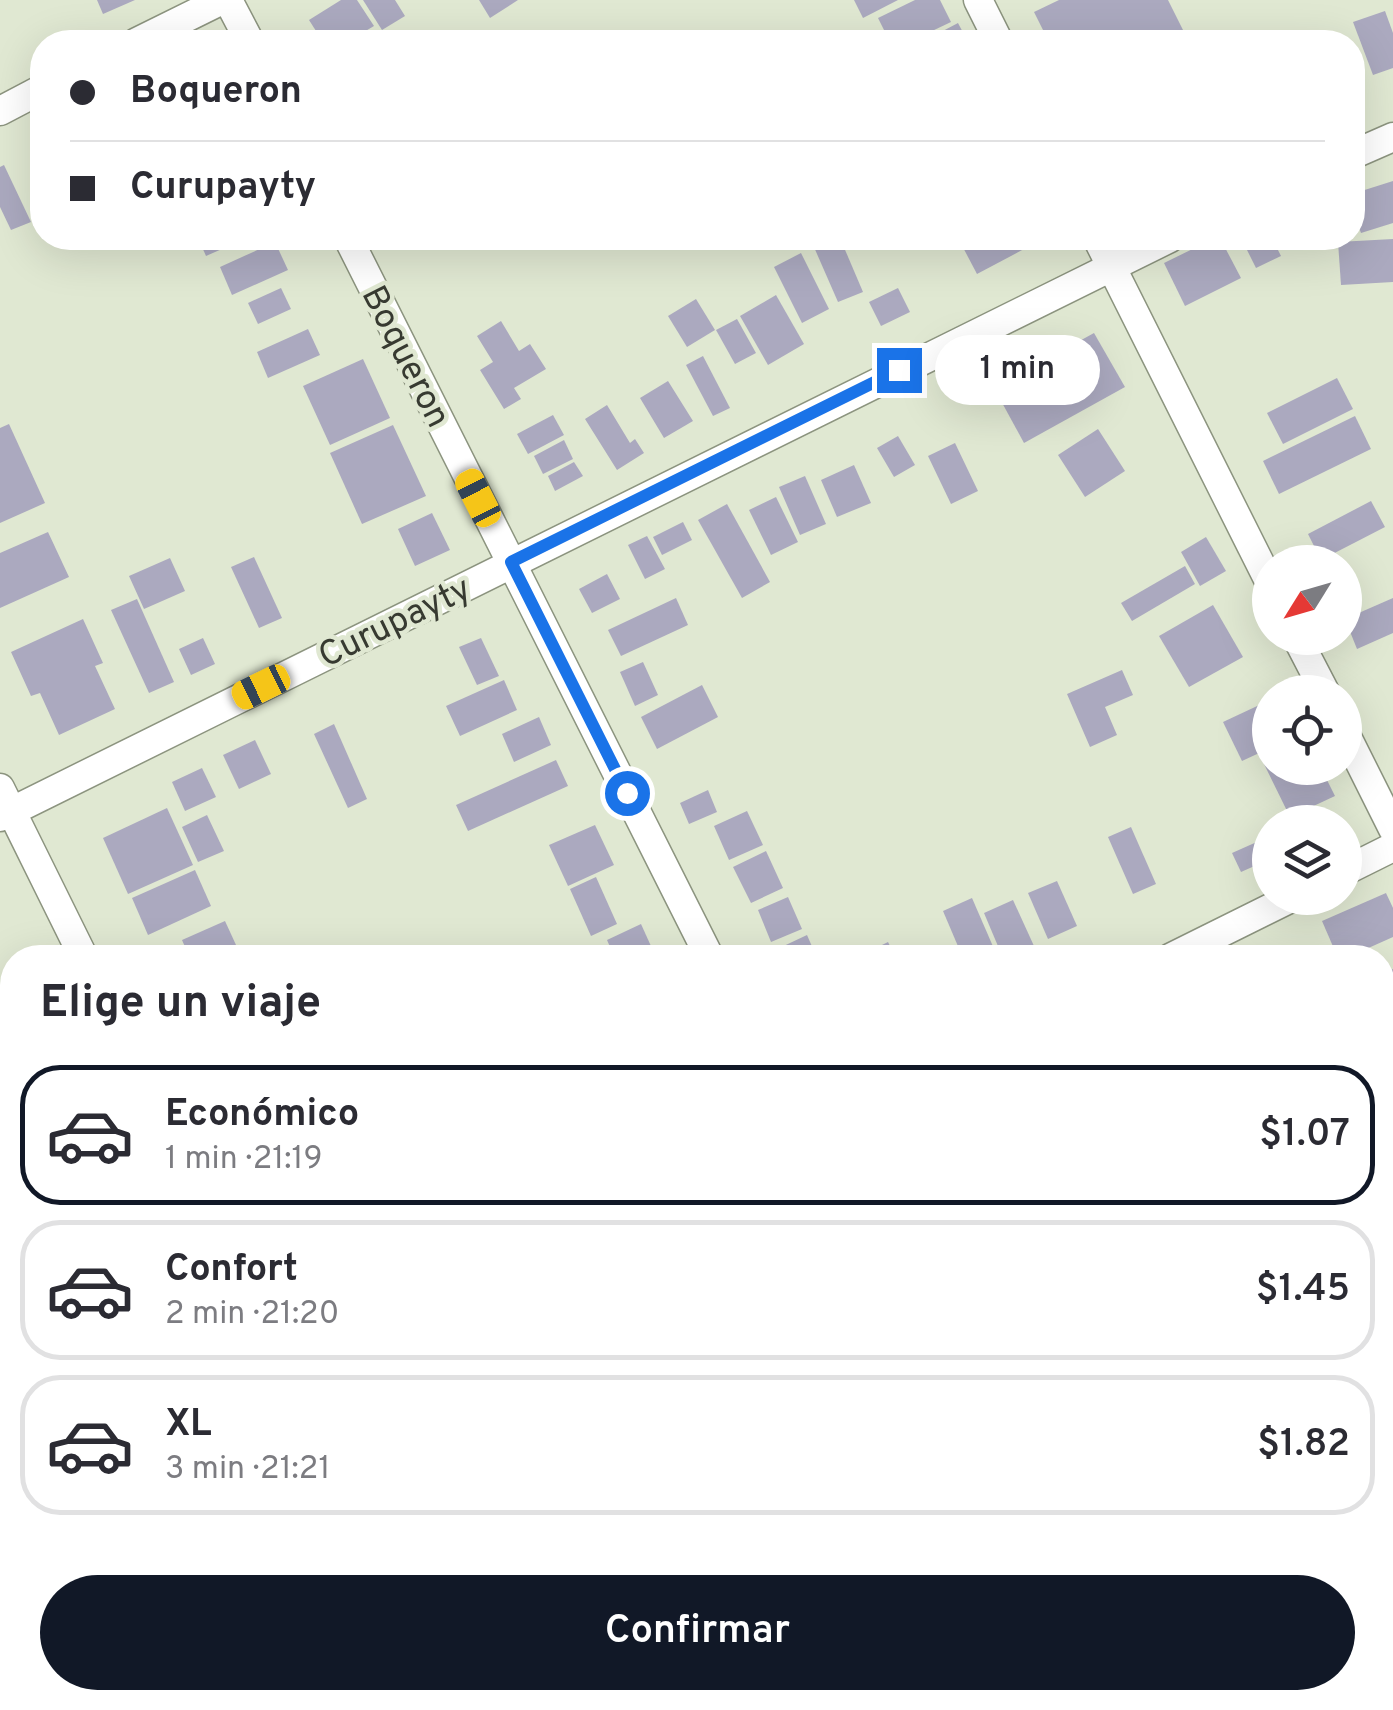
<!DOCTYPE html>
<html lang="es">
<head>
<meta charset="utf-8">
<style>
	:root { --surface:#fff; --page:#f2f2f3; --text:#2b2b33; --muted:#7c7c81; --line:#e1e1e2; --accent:#111827 }
	body { margin:0; font-family:Overpass,sans-serif; background:var(--page); color:var(--text); height:100vh; display:flex; flex-direction:column; font-size:38px; white-space:nowrap }
	* { box-sizing:border-box; margin:0 }
	p { font-size:32px; color:var(--muted) }
	.icon { flex:none; width:55px; height:55px; fill:none; stroke:currentColor; stroke-width:2; stroke-linecap:round; stroke-linejoin:round }
	.map { position:relative; flex:1; overflow:hidden }
	.panel { position:absolute; left:0px; top:945px; width:1395px; height:765px; display:flex; flex-direction:column; background:var(--surface); border-radius:40px 40px 0 0; box-shadow:0 10px 40px #0002 }
	.panel>* { flex:none }
	.guide { position:absolute; left:30px; top:30px; width:1335px; height:220px; border-radius:40px; box-shadow:0 10px 40px #0002; display:grid; align-content:center; height:220px; padding:0 40px; background:var(--surface) }
	.needle { width:65px; rotate:233deg }
	.tools { position:absolute; left:1252px; top:545px; display:grid; gap:20px }
	.tools a { display:grid; place-items:center; width:110px; height:110px; border-radius:50%; background:var(--surface); box-shadow:0 10px 40px #0002; font-size:50px }
	.end { position:absolute; width:45px; height:45px; margin:-22px; border:12px solid #1a73e8; background:#fff; box-shadow:0 0 0 5px #fff }
	.from { border-radius:50% }
	.bubble { position:absolute; height:70px; border-radius:35px; background:var(--surface); box-shadow:0 10px 40px #0002; font-size:32px; font-weight:600; line-height:70px; text-align:center }
	.car { position:absolute; width:30px; height:60px; margin:-30px -15px; border-radius:12px; box-shadow:0 0 8px 2px #0007; background:linear-gradient(#f5c518 24%,#345 0 40%,#f5c518 0 76%,#345 0 86%,#f5c518 0) }
	.guide b { display:flex; align-items:center; gap:35px; height:95px; font-size:38px }
	.guide b+b { border-top:2px solid var(--line) }
	.guide i { width:25px; height:25px; background:var(--text) }
	ul { padding:0; list-style:none }
	li { display:flex; align-items:center; gap:30px; height:140px; margin:0 20px 15px; padding:0 20px; border:5px solid var(--line); border-radius:40px }
	li div { flex:1 }
	li b { display:block; font-size:38px }
	li em { font-style:normal; font-weight:600 }
	li.selected { border-color:var(--accent) }
	li>.icon { width:90px; height:90px; stroke-width:1.5 }
	h2 { padding:0 40px; font-size:45px; line-height:120px }
	.action { display:flex; gap:20px; margin-top:auto; padding:20px 40px }
	.action a { flex:1; height:115px; border-radius:60px; background:var(--accent); color:#fff; font-size:40px; font-weight:600; line-height:115px; text-align:center }
	.map>svg:first-child { display:block }
</style>
</head>
<body>
<div class="map">
<svg width="1393" height="1710" viewBox="0 0 1393 1710">
	<rect width="100%" height="100%" fill="#e0e8d2"/>
	<g fill="#aba9bf">
		<path d="M97,0H135L103,14Z"/>
		<path d="M341,0H357L374,26L347,42H323L309,20Z"/>
		<path d="M363,0H395L405,16L382,30Z"/>
		<path d="M479,0H518L490,18Z"/>
		<path d="M854,0H898L863,18Z"/>
		<path d="M915,0H940L951,22L909,42H890L878,18Z"/>
		<path d="M1059,0H1168L1189,42H1049L1034,12Z"/>
		<path d="M1385,11L1393,33V68L1373,75L1353,22Z"/>
		<path d="M958,23L968,42H922Z"/>
		<path d="M4,165L31,222L11,230L0,207V167Z"/>
		<path d="M1393,181V223L1361,233L1352,209V194Z"/>
		<path d="M198,238H247L206,256Z"/>
		<path d="M810,238H840L863,292L838,302Z"/>
		<path d="M958,238H1045L977,274Z"/>
		<path d="M1215,238H1220L1241,278L1185,306L1164,263Z"/>
		<path d="M1241,238H1272L1281,256L1256,268Z"/>
		<path d="M1393,239V282L1341,285L1338,242Z"/>
		<path d="M275,242L288,270L232,295L220,267Z"/>
		<path d="M801,253L829,309L802,323L774,267Z"/>
		<path d="M281,288L291,309L258,324L248,303Z"/>
		<path d="M898,288L910,312L881,326L869,302Z"/>
		<path d="M776,295L804,344L768,365L740,316Z"/>
		<path d="M696,299L715,330L687,347L668,316Z"/>
		<path d="M737,319L756,353L735,364L716,330Z"/>
		<path d="M501,321L519,351L530,344L546,369L514,388L521,399L504,409L480,370L493,362L477,336Z"/>
		<path d="M308,329L320,355L268,378L257,352Z"/>
		<path d="M1094,333L1125,387L1024,443L994,388Z"/>
		<path d="M703,356L730,408L713,416L686,365Z"/>
		<path d="M363,359L390,418L330,445L303,386Z"/>
		<path d="M1337,378L1353,409L1283,444L1267,413Z"/>
		<path d="M668,381L693,421L664,438L640,398Z"/>
		<path d="M607,405L630,443L635,439L644,453L617,470L585,419Z"/>
		<path d="M553,415L564,435L528,454L517,434Z"/>
		<path d="M1355,416L1371,449L1279,494L1263,461Z"/>
		<path d="M9,424L45,503L0,523V428Z"/>
		<path d="M393,425L426,496L362,524L330,453Z"/>
		<path d="M1098,429L1125,471L1085,497L1058,455Z"/>
		<path d="M898,436L915,465L894,477L877,448Z"/>
		<path d="M564,440L573,459L543,474L534,456Z"/>
		<path d="M955,443L978,491L951,504L928,456Z"/>
		<path d="M574,462L583,476L555,491L548,476Z"/>
		<path d="M854,465L871,503L837,517L821,480Z"/>
		<path d="M805,476L826,524L800,535L779,487Z"/>
		<path d="M776,497L798,542L771,555L749,510Z"/>
		<path d="M1371,501L1385,527L1321,560L1308,534Z"/>
		<path d="M727,504L770,582L742,598L698,520Z"/>
		<path d="M432,513L450,550L415,566L398,529Z"/>
		<path d="M683,522L692,540L662,555L653,537Z"/>
		<path d="M48,532L69,577L0,608V553Z"/>
		<path d="M647,536L665,569L645,579L628,545Z"/>
		<path d="M1206,537L1226,571L1200,586L1181,552Z"/>
		<path d="M254,557L282,618L259,628L231,567Z"/>
		<path d="M170,558L185,591L144,609L129,576Z"/>
		<path d="M1185,566L1195,584L1132,621L1121,603Z"/>
		<path d="M607,574L620,599L592,613L579,589Z"/>
		<path d="M676,598L688,625L621,656L608,630Z"/>
		<path d="M1393,598V633L1357,649L1345,619Z"/>
		<path d="M137,599L174,682L149,693L111,610Z"/>
		<path d="M1213,605L1243,657L1189,687L1159,636Z"/>
		<path d="M83,619L103,663L95,666L115,709L59,735L40,693L31,696L11,652Z"/>
		<path d="M203,638L215,664L191,675L179,649Z"/>
		<path d="M481,638L499,676L477,685L459,647Z"/>
		<path d="M643,662L658,695L635,706L620,672Z"/>
		<path d="M1122,670L1133,695L1105,707L1117,735L1090,747L1067,694Z"/>
		<path d="M504,680L517,710L460,736L446,706Z"/>
		<path d="M702,685L718,717L657,749L641,717Z"/>
		<path d="M1270,700V748L1242,761L1223,722Z"/>
		<path d="M539,717L551,745L514,762L502,734Z"/>
		<path d="M334,724L367,799L348,808L314,734Z"/>
		<path d="M255,740L271,774L239,789L223,755Z"/>
		<path d="M556,760L568,786L468,831L456,805Z"/>
		<path d="M1270,761V768H1321L1335,796L1290,817L1264,764Z"/>
		<path d="M202,768L216,797L185,811L172,782Z"/>
		<path d="M708,790L717,812L689,824L680,803Z"/>
		<path d="M167,808L193,865L128,894L103,838Z"/>
		<path d="M747,811L763,845L729,860L714,826Z"/>
		<path d="M207,815L224,851L198,862L182,827Z"/>
		<path d="M595,825L614,865L568,886L549,845Z"/>
		<path d="M1131,827L1156,884L1133,894L1108,837Z"/>
		<path d="M1259,841L1268,860L1241,872L1232,853Z"/>
		<path d="M766,851L783,888L751,903L733,867Z"/>
		<path d="M195,870L211,906L148,935L132,898Z"/>
		<path d="M596,877L617,924L591,936L570,889Z"/>
		<path d="M1057,881L1077,926L1048,939L1028,893Z"/>
		<path d="M1386,893L1393,908V937L1346,958H1338L1322,921Z"/>
		<path d="M788,897L802,929L771,942L758,910Z"/>
		<path d="M972,898L998,958H963L943,911Z"/>
		<path d="M1013,900L1034,946L1003,958L984,913Z"/>
		<path d="M225,921L242,958H190L182,940Z"/>
		<path d="M641,924L655,955L615,958L607,940Z"/>
		<path d="M807,935L817,958H776L773,951Z"/>
		<path d="M888,942L896,958H856Z"/>
		<path d="M1393,969V1011L1382,1017V975Z"/>
		<path d="M1393,1253V1326L1382,1300V1257Z"/>
		<path d="M12,1330V1375L0,1357V1339Z"/>
		<path d="M7,1385L12,1393V1436L0,1418V1389Z"/>
		<path d="M0,1433L12,1451V1481L0,1490Z"/>
		<path d="M1393,1453V1534L1382,1539V1458Z"/>
		<path d="M6,1584L12,1594V1615L0,1623V1588Z"/>
		<path d="M1393,1651V1684L1382,1690V1656Z"/>
		<path d="M347,1698H394L374,1710H355Z"/>
		<path d="M907,1698H947L954,1710H894L892,1706Z"/>
		<path d="M1007,1698H1032L1039,1710H983Z"/>
	</g>
	<g fill="none" stroke-linecap="round" stroke-linejoin="round">
		<g stroke="#8c947f" stroke-width="31">
			<g id="minor">
				<path d="M228,0L250,42"/>
				<path d="M978,0L999,42"/>
				<path d="M137,42L222,0"/>
				<path d="M0,111L42,89"/>
				<path d="M1352,155L1393,137"/>
				<path d="M348,238L710,958"/>
				<path d="M1097,238L1270,583"/>
				<path d="M1297,638L1325,692"/>
				<path d="M1345,733L1393,829"/>
				<path d="M0,788L84,958"/>
				<path d="M0,817L1170,238"/>
				<path d="M1345,871L1393,847"/>
				<path d="M1170,958L1291,898"/>
				<path d="M0,1538L12,1532"/>
				<path d="M1382,1628L1393,1623"/>
				<path d="M451,1698L457,1710"/>
				<path d="M1081,1698L1088,1710"/>
				<path d="M1217,1710L1242,1698"/>
			</g>
		</g>
		<use href="#minor" stroke="#fff" stroke-width="28"/>
	</g>
	<g fill="none" stroke-linecap="round" stroke-linejoin="round">
		<path stroke="#1a73e8" stroke-width="12" d="M627,793L511,562L899,370"/>
	</g>
	<g text-anchor="middle" stroke-width="9" stroke-linejoin="round" paint-order="stroke">
		<g font-size="35" fill="#373a31" stroke="#e0e8d2">
			<text transform="translate(407 356) rotate(63)" y="12">Boqueron</text>
			<text transform="translate(394 621) rotate(-26)" y="12">Curupayty</text>
		</g>
	</g>
</svg>
<div class="tools">
<a><svg class="needle" viewBox="-14 -14 28 28"><path d="M0-13l5 13h-10z" fill="#e53935"/><path d="M0 13l5-13h-10z" fill="#7c7c81"/></svg></a>
<a><svg class="icon" aria-label="locate" viewBox="0 0 24 24"><circle cx="12" cy="12" r="6"/><path d="M12 2v4M12 18v4M2 12h4M18 12h4"/></svg></a>
<a><svg class="icon" aria-label="layers" viewBox="0 0 24 24"><path d="M12 4l9 5-9 5-9-5zM3 14l9 5 9-5"/></svg></a>
</div>
<i class="end from" style="left:627px;top:793px"></i>
<i class="end" style="left:899px;top:370px"></i>
<div class="bubble" style="left:935px;top:335px;width:165px">1 min</div>
<i class="car" style="left:478px;top:498px;rotate:333deg"></i>
<i class="car" style="left:261px;top:687px;rotate:244deg"></i>
<div class="guide">
<b><i class="from"></i>Boqueron</b>
<b><i></i>Curupayty</b>
</div>
<section class="panel">
<h2>Elige un viaje</h2>
<ul>
<li class="selected"><svg class="icon" aria-label="car" viewBox="0 0 24 24"><path d="M5 17H2v-5l4-1 3-4h7l3 4 3 1v5h-3M9 17h6M6 11h13"/><circle cx="7" cy="17" r="2"/><circle cx="17" cy="17" r="2"/></svg><div><b>Económico</b><p>1 min · 21:19</p></div><em>$1.07</em></li>
<li><svg class="icon" aria-label="car" viewBox="0 0 24 24"><path d="M5 17H2v-5l4-1 3-4h7l3 4 3 1v5h-3M9 17h6M6 11h13"/><circle cx="7" cy="17" r="2"/><circle cx="17" cy="17" r="2"/></svg><div><b>Confort</b><p>2 min · 21:20</p></div><em>$1.45</em></li>
<li><svg class="icon" aria-label="car" viewBox="0 0 24 24"><path d="M5 17H2v-5l4-1 3-4h7l3 4 3 1v5h-3M9 17h6M6 11h13"/><circle cx="7" cy="17" r="2"/><circle cx="17" cy="17" r="2"/></svg><div><b>XL</b><p>3 min · 21:21</p></div><em>$1.82</em></li>
</ul>
<div class="action"><a>Confirmar</a></div>
</section>
</div>
</body>
</html>
